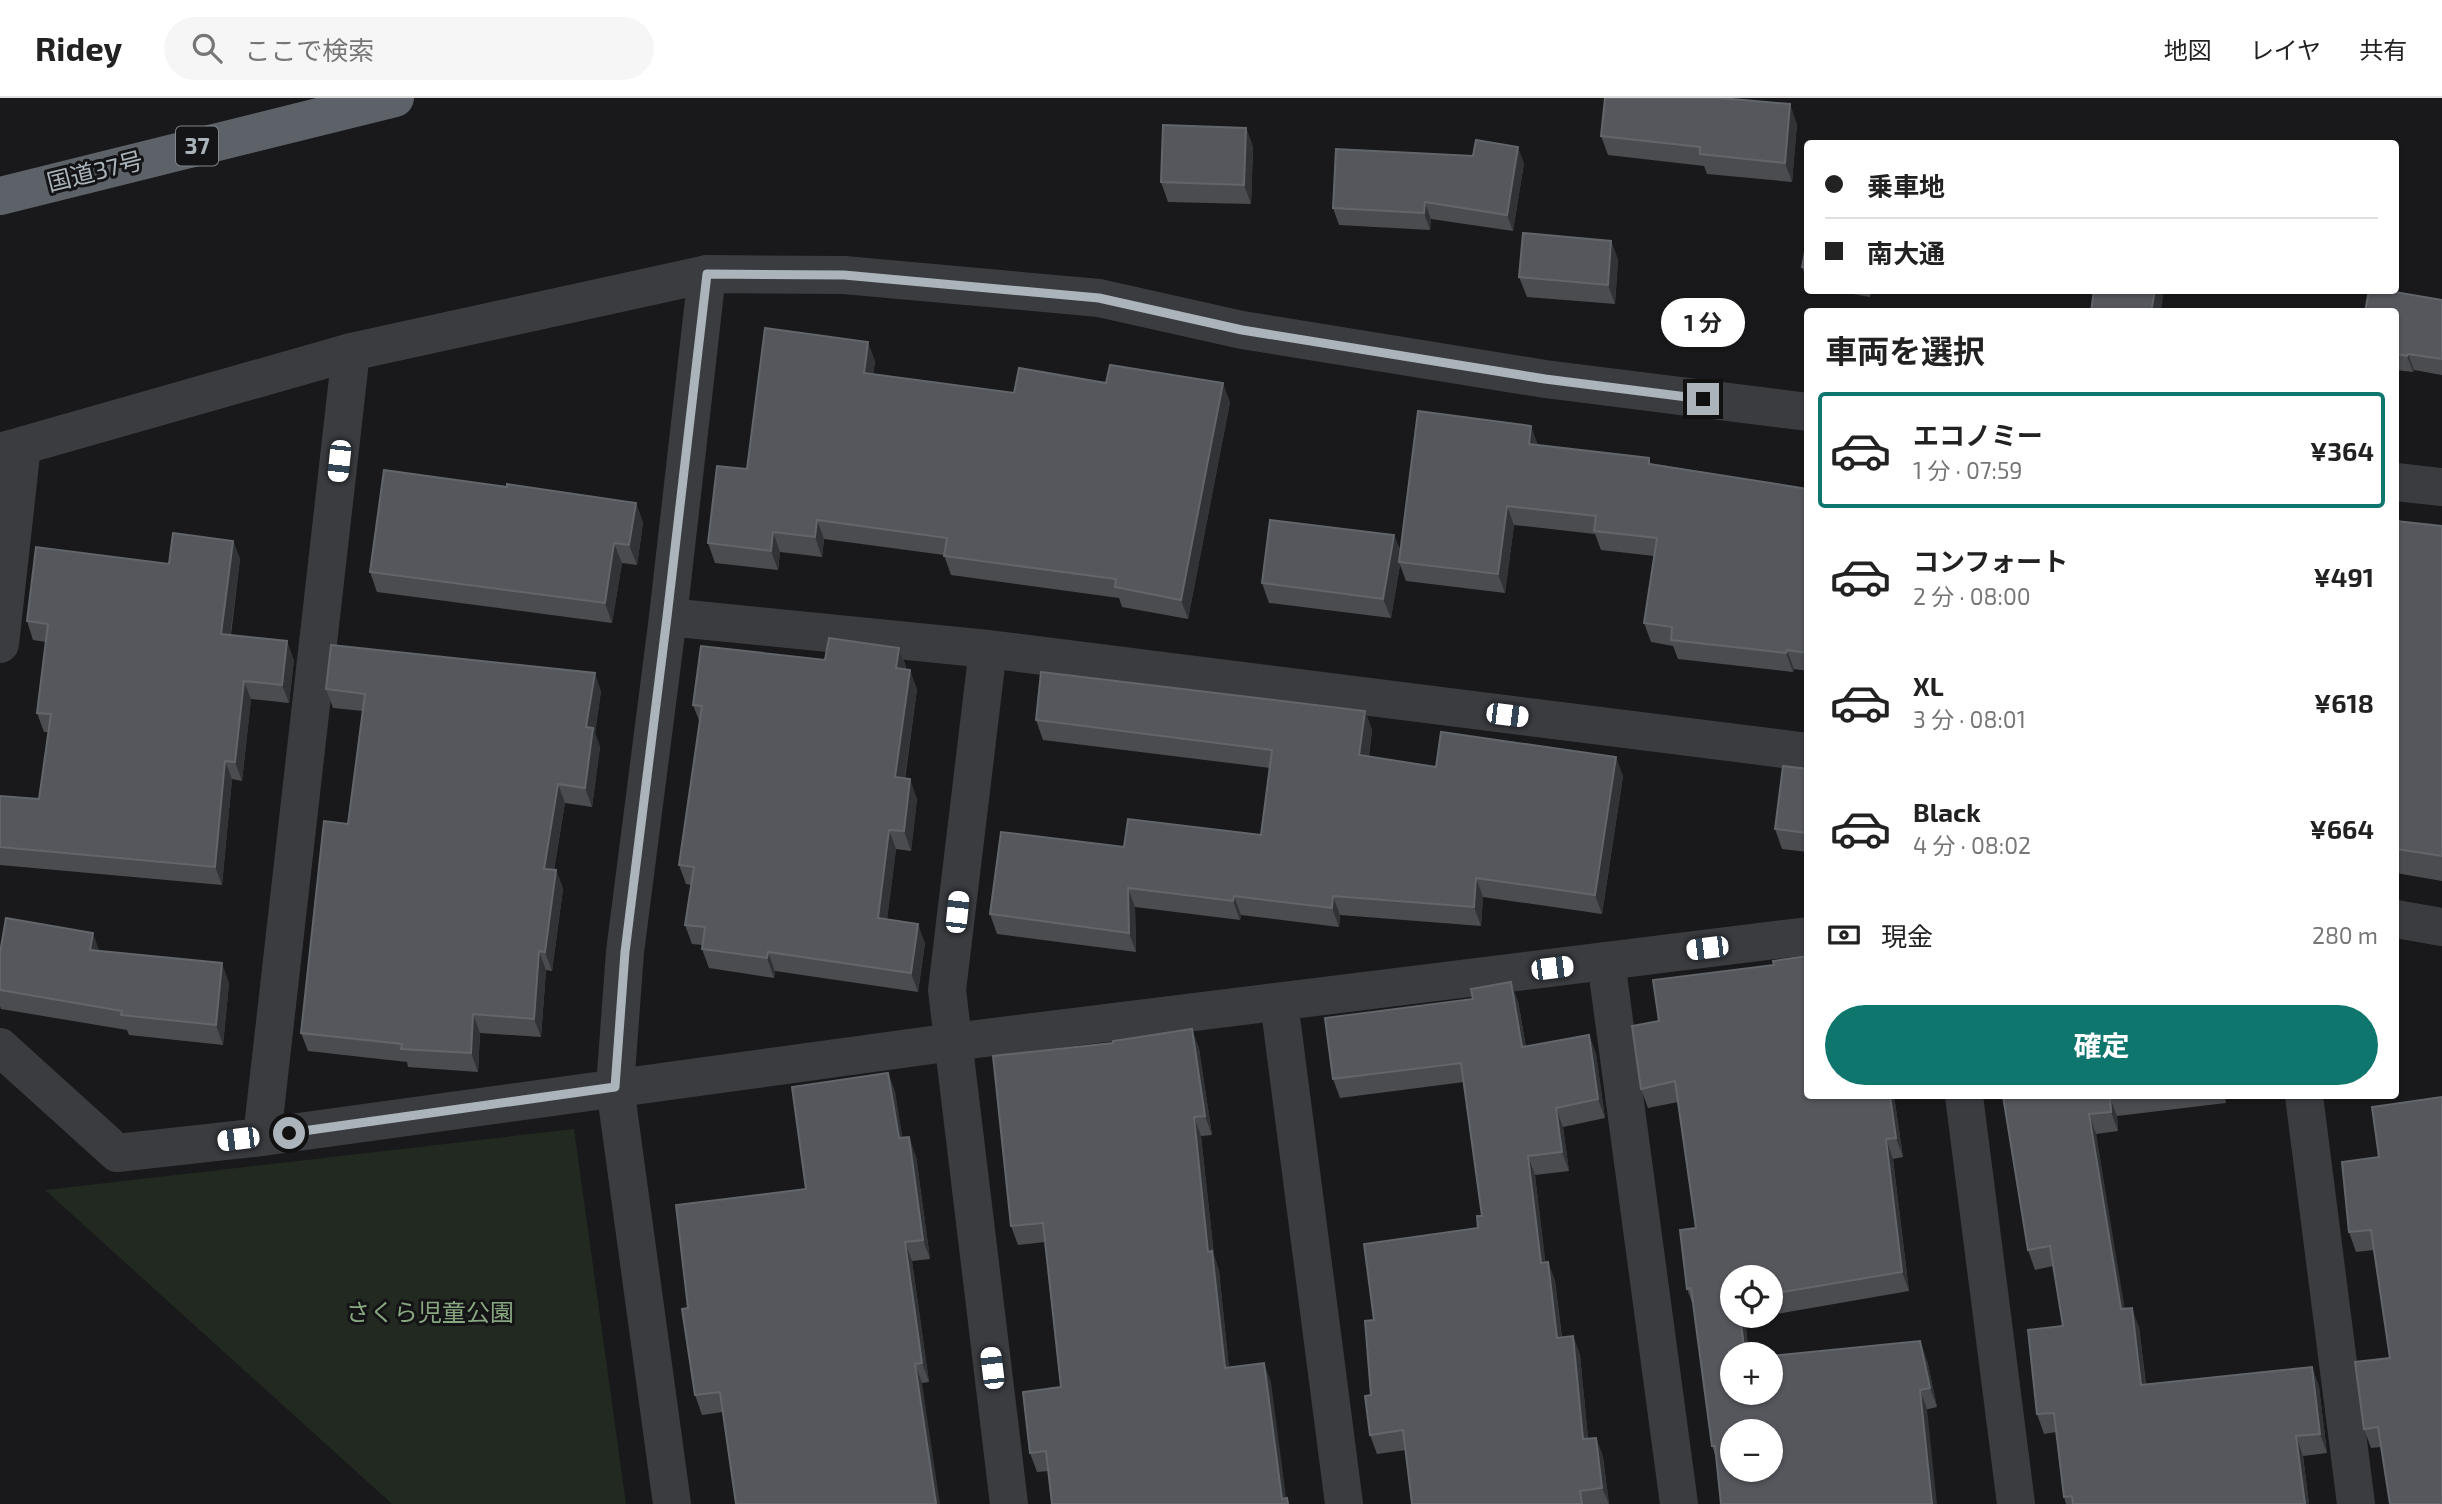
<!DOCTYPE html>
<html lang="ja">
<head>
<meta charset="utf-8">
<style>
	:root { --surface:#fff; --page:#f6f6f6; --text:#222; --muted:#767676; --line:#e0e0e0; --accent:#0f766e }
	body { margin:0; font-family:"Exo 2","Noto Sans JP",sans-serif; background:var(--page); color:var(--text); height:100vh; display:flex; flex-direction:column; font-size:26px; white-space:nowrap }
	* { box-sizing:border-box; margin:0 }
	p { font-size:23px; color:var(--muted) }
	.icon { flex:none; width:38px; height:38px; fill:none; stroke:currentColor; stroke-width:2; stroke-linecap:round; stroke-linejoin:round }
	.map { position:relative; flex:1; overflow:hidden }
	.details { position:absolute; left:1804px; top:210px; width:595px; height:791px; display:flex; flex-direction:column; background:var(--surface); border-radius:7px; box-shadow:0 2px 5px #0004 }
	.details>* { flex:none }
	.guide { position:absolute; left:1804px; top:42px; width:595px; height:154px; border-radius:7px; box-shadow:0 2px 5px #0004; display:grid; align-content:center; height:154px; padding:0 21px; background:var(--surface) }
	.fabs { position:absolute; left:1720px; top:1167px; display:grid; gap:14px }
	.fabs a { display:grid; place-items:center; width:63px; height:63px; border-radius:50%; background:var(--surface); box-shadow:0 2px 5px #0004; font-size:35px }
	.end { position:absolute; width:32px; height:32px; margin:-16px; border:9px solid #abb4bb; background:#111; box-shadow:0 0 0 4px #111 }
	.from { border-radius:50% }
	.bubble { position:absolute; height:49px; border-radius:24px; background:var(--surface); box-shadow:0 2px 5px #0004; font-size:23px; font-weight:700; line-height:49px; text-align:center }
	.car { position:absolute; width:21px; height:42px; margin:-21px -10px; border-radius:9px; box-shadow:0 0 5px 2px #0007; background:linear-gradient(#fff 24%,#345 0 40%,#fff 0 76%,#345 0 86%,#fff 0) }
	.guide b { display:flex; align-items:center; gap:24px; height:66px; font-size:26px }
	.guide b+b { border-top:2px solid var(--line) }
	.guide i { width:18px; height:18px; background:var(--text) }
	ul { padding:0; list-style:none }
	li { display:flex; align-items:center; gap:21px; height:116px; margin:0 14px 10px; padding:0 7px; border:4px solid transparent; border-radius:7px }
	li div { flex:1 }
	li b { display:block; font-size:26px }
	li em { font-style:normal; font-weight:700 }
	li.on { border-color:var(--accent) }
	li>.icon { width:63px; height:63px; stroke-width:1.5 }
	h2 { padding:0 21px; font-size:32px; line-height:84px }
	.pay { display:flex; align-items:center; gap:18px; height:77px; padding:0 21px; font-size:26px }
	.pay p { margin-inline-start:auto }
	.primary-button { display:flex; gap:14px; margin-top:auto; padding:14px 21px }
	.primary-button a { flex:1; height:80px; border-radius:42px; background:var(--accent); color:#fff; font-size:28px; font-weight:700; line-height:80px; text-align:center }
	header { display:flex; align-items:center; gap:42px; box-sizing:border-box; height:98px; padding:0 35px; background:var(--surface); border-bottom:2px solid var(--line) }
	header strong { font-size:33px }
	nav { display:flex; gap:38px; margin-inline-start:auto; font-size:24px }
	.search { width:490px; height:63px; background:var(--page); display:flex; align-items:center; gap:18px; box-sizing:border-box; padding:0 24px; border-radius:38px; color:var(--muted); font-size:26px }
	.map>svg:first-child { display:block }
</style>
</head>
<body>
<header>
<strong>Ridey</strong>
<div class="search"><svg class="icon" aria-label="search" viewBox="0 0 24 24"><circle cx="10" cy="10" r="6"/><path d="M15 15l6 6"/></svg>ここで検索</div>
<nav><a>地図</a><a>レイヤ</a><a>共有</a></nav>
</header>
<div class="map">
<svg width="2442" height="1406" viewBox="0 0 2442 1406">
	<rect width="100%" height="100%" fill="#19191b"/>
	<path fill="#212920" d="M574,1031L626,1406H392L45,1092Z"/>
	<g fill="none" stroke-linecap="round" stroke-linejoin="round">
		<g stroke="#3a3c40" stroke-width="38">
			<path d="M668,519L988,551L1808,654"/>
			<path d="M0,546L22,348"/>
			<path d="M988,551L947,892L1009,1406"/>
			<path d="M2396,821L2442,829"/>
			<path d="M1606,863L1679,1406"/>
			<path d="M1279,904L1344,1406"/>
			<path d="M0,949L117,1055L262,1039L953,944L1808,838"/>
			<path d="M1964,998L2016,1406"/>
			<path d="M2304,998L2356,1406"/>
			<path d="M262,1039L351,254"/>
			<path d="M672,1406L615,989L625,854L668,519L707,176"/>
		</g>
		<g stroke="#3a3c40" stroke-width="38">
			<path d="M0,354L351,254L707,176L844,177L1099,200L1242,232L1545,281L1808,314"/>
			<path d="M2396,384L2442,389"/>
		</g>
		<path stroke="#5d6268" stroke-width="38" d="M0,98L395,0"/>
	</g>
	<g fill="#4a4c50">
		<path d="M1797,26L1792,84L1707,76L1704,68L1608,57L1601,38Z"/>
		<path d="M1246,30L1253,49L1251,106L1168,104L1161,84Z"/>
		<path d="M1524,65L1513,133L1431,121L1430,132L1339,127L1333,110Z"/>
		<path d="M1808,139V185L1802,169Z"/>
		<path d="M1611,143L1618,162L1615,206L1527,199L1519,179Z"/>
		<path d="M1830,192H1871L1870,199Z"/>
		<path d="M2442,202V277L2414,272L2413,274L2396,272V214Z"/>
		<path d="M875,263L873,277L1014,295L1106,285L1230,304L1188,521L1122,509L1119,500L951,477L944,457L824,441L822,459L780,454L778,472L715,465L708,445L747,371Z"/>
		<path d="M1538,347L1808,391V573L1794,571L1793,574L1678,561L1673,548L1651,544L1644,525L1654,458L1601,452L1595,436L1514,427L1505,495L1406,483L1400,467L1391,520L1269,505L1262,485L1394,437L1400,452Z"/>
		<path d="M507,389L636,405L643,425L637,467L622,465L612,525L377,494L370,474Z"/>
		<path d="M2396,423L2442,428V783L2396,775Z"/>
		<path d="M233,443L240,461L231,537L294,562L289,605L251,601L242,683L232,681L222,787L0,767V698L39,701L48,634H44L37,615L46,544L33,542L27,523L169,466Z"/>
		<path d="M899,550L906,569V571L917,591L905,681L917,701L911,753L896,751L887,821L925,845L918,894L775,873L774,880L709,870L702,851L703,847L692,846L685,827L691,787L686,786L679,767L700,625L693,607L825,562Z"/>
		<path d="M326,591L601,593L595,635L600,649L592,709L565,705L554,772H556L563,791L552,873L546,872L541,939L480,935L478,974L408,969L407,964L308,953L301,935L348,726L363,613L333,610Z"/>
		<path d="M1365,613L1372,632L1369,658L1436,669L1623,678L1602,816L1483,799L1481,828L1340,817L1339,829L1241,817L1240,822L1135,809L1136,854L997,836L990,816L1124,749L1261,737L1270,670L1043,642L1036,622Z"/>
		<path d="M1808,671V754L1782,751L1775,731Z"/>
		<path d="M99,853L229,885L223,947L129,937L127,932L1,911L0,908V855Z"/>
		<path d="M1518,903L1526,949L1589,937L1596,956L1605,1020L1563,1029L1569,1073L1535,1077L1545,1164H1548L1555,1183L1562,1239L1573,1238L1580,1257L1588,1341L1596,1340L1603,1359L1609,1406H1412L1406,1352L1377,1356L1370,1337L1371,1297L1374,1222L1478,1130L1482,1118L1464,984L1340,1000L1333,981Z"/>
		<path d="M1632,928L1894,998L1903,1059L1893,1061L1909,1193L1771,1217V1180H1732V1218H1764L1745,1221L1749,1256H1732V1295L1927,1262L1937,1309L1717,1362L1712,1348L1693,1207L1687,1191L1696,1130L1678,1004L1648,1010L1641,991Z"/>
		<path d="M1192,931L1199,951L1212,1037L1201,1038L1214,1157L1219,1173L1229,1270L1271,1284L1049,1373L1037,1374L1030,1355L1061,1289L1045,1144L1018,1147L1011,1128L1113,945Z"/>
		<path d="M888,975L895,994L902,1040L916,1058L930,1161L912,1163L929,1284L702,1317L695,1297L688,1210L806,1091Z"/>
		<path d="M2003,998H2225L2226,1005L2117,1018L2118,1033L2096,1036L2124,1211L2139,1229L2146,1286L2312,1269L2319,1289L2327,1355L2303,1358L2309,1406H2066L2064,1399L2056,1334L2044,1336L2037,1316L2063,1228L2053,1168L2035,1172L2028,1152Z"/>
		<path d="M2442,999L2381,1349L2371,1350L2364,1331L2390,1260L2374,1152L2356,1154L2349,1134L2379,1059Z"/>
	</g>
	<g fill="#323336">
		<path d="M1790,6L1797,26L1792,84L1785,65Z"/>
		<path d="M1246,30L1253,49L1251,106L1244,87Z"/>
		<path d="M1518,49L1524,65L1513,133L1507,117Z"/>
		<path d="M1425,104L1431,121L1430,132L1424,115Z"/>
		<path d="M1611,143L1618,162L1615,206L1608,187Z"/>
		<path d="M2155,192H2164L2161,214H2151Z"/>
		<path d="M868,244L875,263L871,295L864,275Z"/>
		<path d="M2408,256L2414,272L2413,274L2407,258Z"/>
		<path d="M1223,285L1230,304L1188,521L1181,502Z"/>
		<path d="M1531,328L1538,347L1529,346Z"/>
		<path d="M636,405L643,425L637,467L629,447Z"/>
		<path d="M1507,408L1514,427L1505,495L1498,476Z"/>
		<path d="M817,422L824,441L822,459L815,439Z"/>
		<path d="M773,434L780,454L778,472L771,453Z"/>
		<path d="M1394,437L1402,456L1399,464L1400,467L1391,520L1383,501Z"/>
		<path d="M233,443L240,461L228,555L221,536Z"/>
		<path d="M614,445L622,465L612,525L605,505Z"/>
		<path d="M287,543L294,562L289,605L282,587Z"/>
		<path d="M899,550L906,569L903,589L896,570Z"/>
		<path d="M1787,552L1794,571L1793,574L1786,555Z"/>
		<path d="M910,572L917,591L902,699L895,679Z"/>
		<path d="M595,575L601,593L595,635L600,649L592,709L585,690L586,629Z"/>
		<path d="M244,583L251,601L242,683L235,664Z"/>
		<path d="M1365,613L1372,632L1366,676L1359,657Z"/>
		<path d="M1616,659L1623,678L1602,816L1595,797Z"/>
		<path d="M225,663L232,681L222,787L215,769Z"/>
		<path d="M910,681L917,701L911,753L904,733Z"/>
		<path d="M558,686L565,705L551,790L544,771Z"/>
		<path d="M889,732L896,751L885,839L878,820Z"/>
		<path d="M556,772L563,791L552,873L545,854Z"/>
		<path d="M1476,780L1483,799L1481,828L1474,809Z"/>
		<path d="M1128,790L1135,809L1136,854L1129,835Z"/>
		<path d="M1234,798L1241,817L1240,822L1233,803Z"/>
		<path d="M1333,798L1340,817L1339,829L1332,810Z"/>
		<path d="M918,826L925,845L918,894L911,875Z"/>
		<path d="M93,835L100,855L90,852Z"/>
		<path d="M539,853L546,872L541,939L534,921Z"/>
		<path d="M768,854L775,873L774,880L767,860Z"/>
		<path d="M222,865L229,885L223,947L216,927Z"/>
		<path d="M1511,884L1518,903L1529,968L1522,949Z"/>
		<path d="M473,916L480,935L478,974L471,955Z"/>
		<path d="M1192,931L1199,951L1212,1037L1205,1018Z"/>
		<path d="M1589,937L1596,956L1605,1020L1598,1001Z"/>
		<path d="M888,975L895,994L906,1060L899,1040Z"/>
		<path d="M1890,998H1894L1903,1059L1896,1040Z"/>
		<path d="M2110,999L2117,1018L2118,1033L2111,1014Z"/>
		<path d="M1556,1010L1563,1029L1569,1073L1562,1054Z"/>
		<path d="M2089,1016L2096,1036L2128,1230L2121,1211Z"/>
		<path d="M1194,1019L1201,1038L1214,1157L1219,1173L1231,1289L1225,1270L1208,1154Z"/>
		<path d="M909,1039L916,1058L930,1161L923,1142Z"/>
		<path d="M1886,1041L1893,1061L1909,1193L1902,1174Z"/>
		<path d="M1528,1058L1535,1077L1548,1184L1541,1165Z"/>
		<path d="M905,1144L912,1163L929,1284L922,1265Z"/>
		<path d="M1548,1164L1555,1183L1564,1259L1557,1240Z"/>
		<path d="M2132,1210L2139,1229L2148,1306L2141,1287Z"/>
		<path d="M1740,1218H1743L1745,1221L1749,1256H1745Z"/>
		<path d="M1573,1238L1580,1257L1590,1360L1583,1341Z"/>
		<path d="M1920,1243L1927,1262L1937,1309L1930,1290Z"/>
		<path d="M1264,1265L1271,1284L1287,1406L1282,1401Z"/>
		<path d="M915,1266L922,1285L940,1406H936Z"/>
		<path d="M2312,1269L2319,1289L2327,1355L2320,1336Z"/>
		<path d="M1920,1292L1927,1311L1937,1406H1932Z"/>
		<path d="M2296,1338L2303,1358L2309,1406H2305Z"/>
		<path d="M1596,1340L1603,1359L1609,1406L1602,1390Z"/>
	</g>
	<g fill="#55575c" stroke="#62666a" stroke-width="2" fill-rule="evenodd">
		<path d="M1605,0H1721L1790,6L1785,65L1700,56V49L1601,38Z"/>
		<path d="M1163,27L1246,30L1244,87L1161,84Z"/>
		<path d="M1476,42L1518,49L1507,117L1425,104L1424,115L1333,110L1336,51L1473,58Z"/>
		<path d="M1523,135L1611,143L1608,187L1519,179Z"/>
		<path d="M1808,139V170L1802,169Z"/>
		<path d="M2094,192H2155L2151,214H2091Z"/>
		<path d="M2369,192H2383L2442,202V261L2408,256L2407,258L2396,256V214H2365Z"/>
		<path d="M765,230L868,244L864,275L1014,295L1019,270L1106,285L1110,267L1223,285L1181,502L1115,489L1116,481L944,458L947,440L817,422L815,439L773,434L771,453L708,445L717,368L747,371Z"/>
		<path d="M1418,313L1531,328L1529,346L1649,360V366L1808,391V555L1787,552L1786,555L1671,542L1672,529L1644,525L1657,440L1594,433L1596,418L1507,408L1498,476L1399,464Z"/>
		<path d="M384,372L507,389V386L636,405L629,447L614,445L605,505L370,474Z"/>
		<path d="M1270,422L1394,437L1383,501L1262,485Z"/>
		<path d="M2396,423L2442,428V758L2396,751Z"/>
		<path d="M173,435L233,443L221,536L287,543L282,587L244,583L235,664L225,663L215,769L0,749V698L39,701L51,616L37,615L48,526L27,523L36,449L169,466Z"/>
		<path d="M829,540L899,550L896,570L910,572L895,679L910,681L904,733L889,732L878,820L918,826L911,875L768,854L767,860L702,851L705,829L685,827L694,769L679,767L702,608L693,607L701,548L825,562Z"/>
		<path d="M331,547L595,575L586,629L593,630L585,690L558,686L544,771L556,772L545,854L539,853L534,921L473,916L471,955L401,951L402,946L301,935L324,723L348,726L365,596L326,591Z"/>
		<path d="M1041,574L1365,613L1359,657L1436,669L1441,634L1616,659L1595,797L1476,780L1474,809L1333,798L1332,810L1234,798L1233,803L1128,790L1129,835L990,816L1001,734L1124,749L1128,721L1261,737L1272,652L1036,622Z"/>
		<path d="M1783,668L1808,671V735L1775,731Z"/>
		<path d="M6,820L93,835L90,852L222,865L216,927L121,917L122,913L0,892V855Z"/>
		<path d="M1808,858V998H1890L1896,1040L1886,1041L1902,1174L1771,1196V1180H1732V1218H1740L1745,1256H1732V1295H1771V1258L1920,1243L1930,1290L1920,1292L1932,1406H1721L1715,1348H1712L1691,1190L1687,1191L1680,1132L1696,1130L1675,983L1641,991L1632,928L1659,923L1653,882L1774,867L1773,863ZM1732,1334H1771V1372H1732Z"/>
		<path d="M1511,884L1522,949L1589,937L1598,1001L1556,1010L1562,1054L1528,1058L1541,1165L1548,1164L1557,1240L1573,1238L1583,1341L1596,1340L1602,1390L1580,1393L1582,1406H1412L1403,1332L1370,1337L1365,1298L1371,1297L1365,1223L1374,1222L1364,1146L1478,1130L1477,1118H1482L1461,965L1333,981L1325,920L1473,901L1471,891Z"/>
		<path d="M1192,931L1205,1018L1194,1019L1208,1154L1212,1153L1225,1270L1264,1265L1282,1401L1287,1400L1288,1406H1052L1046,1353L1030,1355L1023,1294L1061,1289L1043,1125L1011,1128L993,958L1113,945V943Z"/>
		<path d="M888,975L899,1040L909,1039L923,1142L905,1144L922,1265L915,1266L936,1406H736L720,1294L695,1297L682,1211L688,1210L676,1107L806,1091L792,989Z"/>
		<path d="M2003,998H2122L2110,999L2111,1014L2089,1016L2121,1211L2132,1210L2141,1287L2312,1269L2320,1336L2296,1338L2305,1406H2073L2072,1398L2064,1399L2054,1315L2037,1316L2028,1232L2063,1228L2050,1148L2028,1152Z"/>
		<path d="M2442,999V1406H2390L2378,1329L2364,1331L2355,1264L2390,1260L2371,1132L2349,1134L2342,1064L2379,1059L2372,1009Z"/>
	</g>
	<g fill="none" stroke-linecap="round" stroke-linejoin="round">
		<path stroke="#abb4bb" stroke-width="9" d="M289,1035L615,989L625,854L667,519L707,176L844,177L1099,200L1242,232L1545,281L1703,301"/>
	</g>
	<g text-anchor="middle" stroke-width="6" stroke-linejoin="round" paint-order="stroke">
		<rect fill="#141416" stroke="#7e848a" stroke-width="2" x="176" y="28.5" width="42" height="39" rx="5"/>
		<g font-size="23" font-weight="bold" fill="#abb4bb">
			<text x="197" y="56">37</text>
		</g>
		<g font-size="24" fill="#abb4bb" stroke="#141416">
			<text transform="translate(95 74) rotate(-14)" y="8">国道37号</text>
		</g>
		<g font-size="24" fill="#88a781" stroke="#141416">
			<text x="430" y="1223">さくら児童公園</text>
		</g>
	</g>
</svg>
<div class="fabs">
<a><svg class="icon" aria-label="locate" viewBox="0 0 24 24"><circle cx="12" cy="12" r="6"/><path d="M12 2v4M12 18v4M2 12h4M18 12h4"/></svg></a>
<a>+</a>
<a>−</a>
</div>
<i class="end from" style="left:289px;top:1035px"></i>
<i class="end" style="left:1703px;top:301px"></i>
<div class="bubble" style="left:1661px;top:200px;width:84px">1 分</div>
<i class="car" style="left:339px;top:363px;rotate:186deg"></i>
<i class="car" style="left:1507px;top:617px;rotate:97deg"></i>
<i class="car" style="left:957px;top:814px;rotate:6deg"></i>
<i class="car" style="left:1707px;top:850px;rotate:263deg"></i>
<i class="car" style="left:1552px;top:870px;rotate:83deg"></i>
<i class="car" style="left:238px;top:1041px;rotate:263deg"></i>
<i class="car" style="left:992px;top:1270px;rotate:353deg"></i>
<div class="guide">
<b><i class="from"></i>乗車地</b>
<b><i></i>南大通</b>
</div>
<section class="details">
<h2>車両を選択</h2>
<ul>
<li class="on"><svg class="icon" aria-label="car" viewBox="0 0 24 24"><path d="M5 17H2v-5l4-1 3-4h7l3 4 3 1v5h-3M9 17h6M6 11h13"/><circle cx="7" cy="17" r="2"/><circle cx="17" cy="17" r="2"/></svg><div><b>エコノミー</b><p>1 分 · 07:59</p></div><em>¥364</em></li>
<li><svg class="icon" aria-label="car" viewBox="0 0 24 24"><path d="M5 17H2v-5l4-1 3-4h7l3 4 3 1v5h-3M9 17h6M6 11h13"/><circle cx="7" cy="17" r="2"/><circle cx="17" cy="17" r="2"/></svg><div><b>コンフォート</b><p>2 分 · 08:00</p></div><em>¥491</em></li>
<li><svg class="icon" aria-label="car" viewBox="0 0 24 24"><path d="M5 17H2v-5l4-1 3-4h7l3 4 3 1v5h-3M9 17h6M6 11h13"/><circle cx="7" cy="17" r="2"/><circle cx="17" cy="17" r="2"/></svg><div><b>XL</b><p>3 分 · 08:01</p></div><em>¥618</em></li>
<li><svg class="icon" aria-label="car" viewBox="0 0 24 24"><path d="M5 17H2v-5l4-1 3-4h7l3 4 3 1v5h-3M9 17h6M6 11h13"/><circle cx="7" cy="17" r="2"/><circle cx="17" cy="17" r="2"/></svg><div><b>Black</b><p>4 分 · 08:02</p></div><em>¥664</em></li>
</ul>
<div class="pay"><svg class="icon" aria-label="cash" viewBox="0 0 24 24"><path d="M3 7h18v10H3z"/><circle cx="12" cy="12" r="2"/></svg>現金<p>280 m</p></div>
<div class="primary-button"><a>確定</a></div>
</section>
</div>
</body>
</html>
